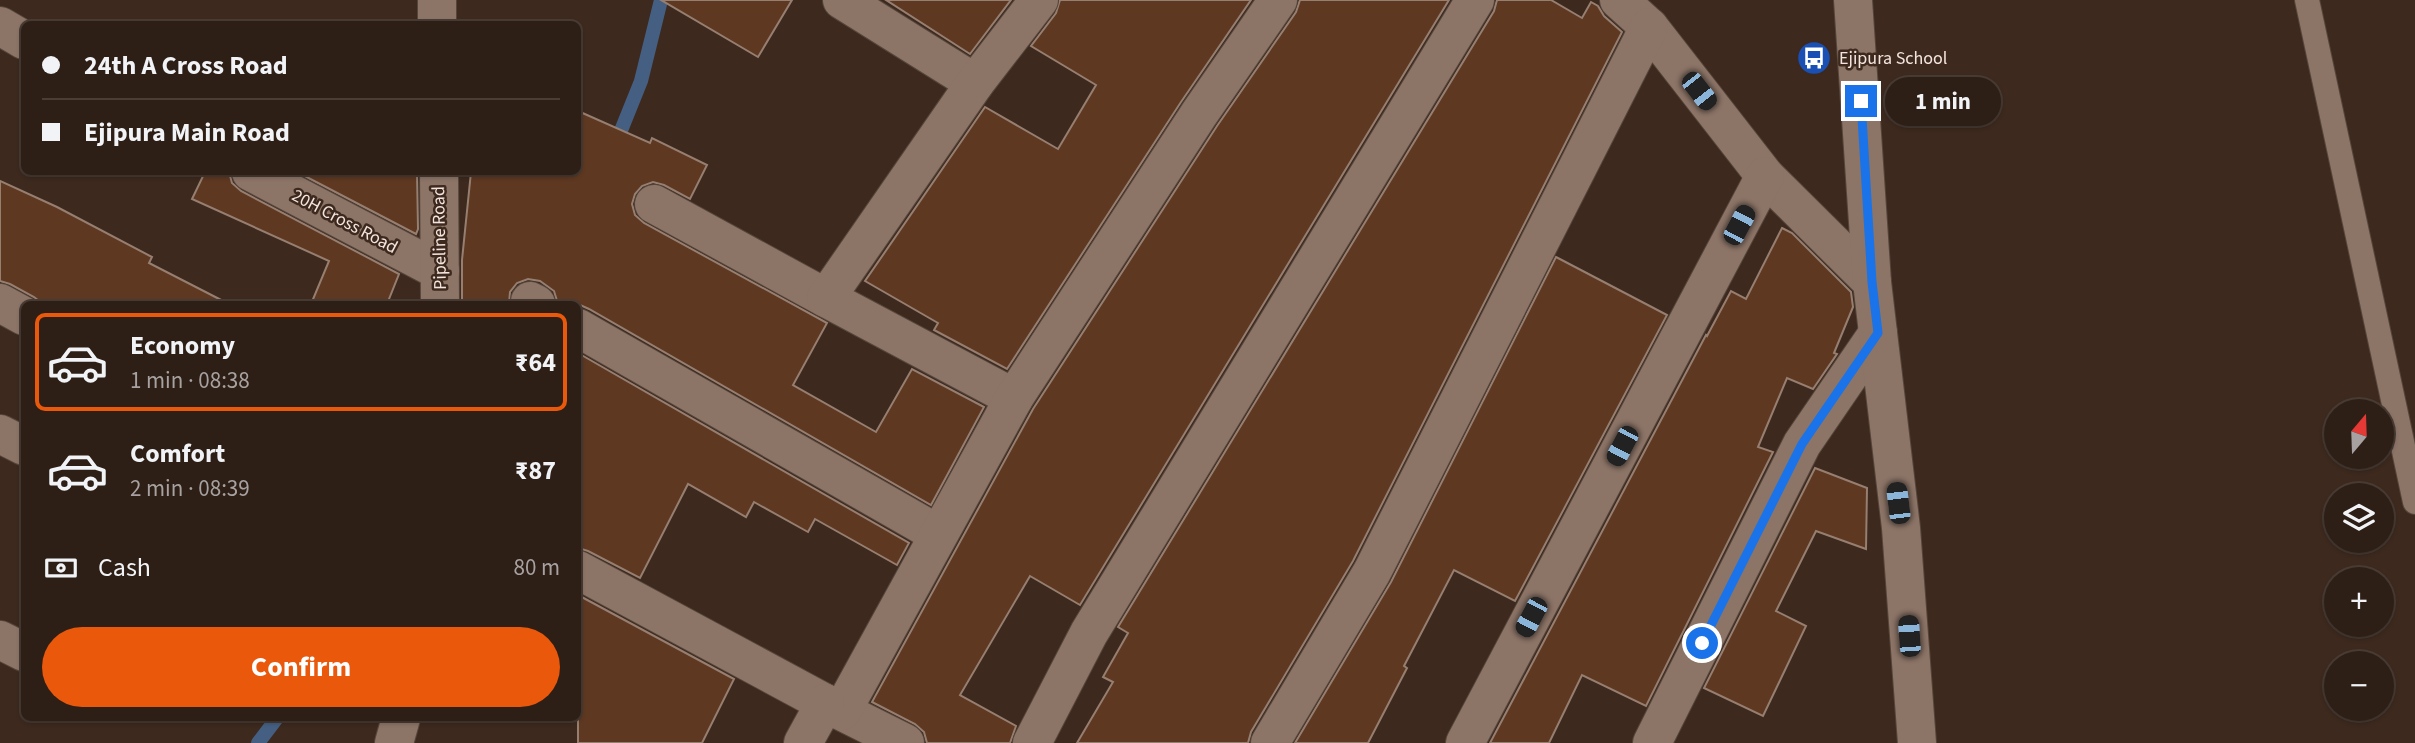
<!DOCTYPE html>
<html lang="en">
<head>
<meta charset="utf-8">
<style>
	:root { --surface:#2e1f16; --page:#3a2c23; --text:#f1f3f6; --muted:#a7a2a1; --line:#493d35; --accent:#ea580c }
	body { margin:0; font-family:"Source Sans 3",sans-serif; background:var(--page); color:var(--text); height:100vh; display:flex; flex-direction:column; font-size:26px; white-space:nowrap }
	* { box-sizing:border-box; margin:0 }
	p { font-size:23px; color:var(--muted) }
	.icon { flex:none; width:38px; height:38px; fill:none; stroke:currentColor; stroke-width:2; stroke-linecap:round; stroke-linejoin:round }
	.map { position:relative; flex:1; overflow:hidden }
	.panel { position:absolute; left:21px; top:301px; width:560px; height:420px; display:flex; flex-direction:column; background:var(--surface); border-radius:10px; box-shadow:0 2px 5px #0004,0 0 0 2px var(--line) }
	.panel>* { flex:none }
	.top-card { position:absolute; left:21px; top:21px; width:560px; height:154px; border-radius:10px; box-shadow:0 2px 5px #0004,0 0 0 2px var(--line); display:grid; align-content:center; height:154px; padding:0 21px; background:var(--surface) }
	.needle { width:46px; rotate:19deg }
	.controls { position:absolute; left:2324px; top:399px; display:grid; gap:14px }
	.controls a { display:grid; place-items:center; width:70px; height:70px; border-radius:50%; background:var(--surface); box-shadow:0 2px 5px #0004,0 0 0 2px var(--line); font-size:35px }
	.end { position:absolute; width:32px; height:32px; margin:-16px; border:9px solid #1a73e8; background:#fff; box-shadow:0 0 0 4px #fff }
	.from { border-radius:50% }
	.bubble { position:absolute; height:49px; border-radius:24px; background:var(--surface); box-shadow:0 2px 5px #0004,0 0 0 2px var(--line); font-size:23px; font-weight:700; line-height:49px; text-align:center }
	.car { position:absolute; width:21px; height:42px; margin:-21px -10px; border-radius:9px; box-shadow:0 0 5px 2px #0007; background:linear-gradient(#222 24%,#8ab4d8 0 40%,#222 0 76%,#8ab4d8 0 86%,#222 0) }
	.top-card b { display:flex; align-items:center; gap:24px; height:66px; font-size:26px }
	.top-card b+b { border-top:2px solid var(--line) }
	.top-card i { width:18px; height:18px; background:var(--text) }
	ul { padding:12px 0 0; list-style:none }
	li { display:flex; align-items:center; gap:21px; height:98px; margin:0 14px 10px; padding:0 7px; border:4px solid transparent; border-radius:10px }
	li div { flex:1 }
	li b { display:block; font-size:26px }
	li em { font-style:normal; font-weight:700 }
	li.current { border-color:var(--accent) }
	li>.icon { width:63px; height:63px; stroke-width:1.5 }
	.pay { display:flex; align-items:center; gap:18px; height:77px; padding:0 21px; font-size:26px }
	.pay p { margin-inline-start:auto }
	.button { display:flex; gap:14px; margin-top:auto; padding:14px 21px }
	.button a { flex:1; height:80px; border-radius:42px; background:var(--accent); color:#fff; font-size:28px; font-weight:700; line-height:80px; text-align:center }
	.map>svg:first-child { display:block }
</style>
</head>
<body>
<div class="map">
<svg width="2415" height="743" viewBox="0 0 2415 743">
	<rect width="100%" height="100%" fill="#3d291e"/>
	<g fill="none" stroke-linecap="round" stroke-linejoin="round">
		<g stroke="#455f82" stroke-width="14">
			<path d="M614,148L641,81L661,0"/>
			<path d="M258,743L277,718"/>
		</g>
	</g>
	<g fill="#5e3821" stroke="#967f71" stroke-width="2">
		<path d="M661,0H792L758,57Z"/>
		<path d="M886,0H1011L970,54Z"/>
		<path d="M1060,0H1251L1181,102L1007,369L934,330L938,323L865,281L985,107L1058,149L1096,85L1031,46L1056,13Z"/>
		<path d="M1300,0H1449L1080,605L1030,576L960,695L1016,726L1010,743H927L924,732L915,724L872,702L1033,409L1217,126L1296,12Z"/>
		<path d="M1497,0H1551L1582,18L1591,2L1598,6L1604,16L1622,32L1353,561L1251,732L1248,743H1077L1113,682L1103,677L1128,633L1118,627L1494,11Z"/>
		<path d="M578,111L650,143L652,138L707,165L690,199L664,185L653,182L642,186L635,194L632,204L635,215L644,223L827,323L793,385L876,432L912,369L984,407L931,505L589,309L578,304H558L554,291L540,281L528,279L517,283L510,292L509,304H462V260L471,172H578Z"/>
		<path d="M205,172H229L232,183L241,191L399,274L387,304H311L329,261L192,199Z"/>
		<path d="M297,172H417L418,229L416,234Z"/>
		<path d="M0,181L57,207L152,257L149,263L229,304H43L34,297L10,284L0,281Z"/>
		<path d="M1782,228L1792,233L1851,292L1853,307L1834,353L1837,354L1813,389L1787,378L1758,447L1773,452L1646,706L1582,675L1549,743H1490L1706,335L1707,336L1731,291L1746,299Z"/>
		<path d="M1556,257L1667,315L1515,601L1454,570L1404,666L1407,668L1368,743H1295L1391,582Z"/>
		<path d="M578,353L909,543L897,565L815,519L808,532L754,502L746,517L688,484L640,578L588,551L578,548Z"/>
		<path d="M1815,468L1867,488L1866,549L1816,531L1776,611L1806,626L1763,716L1704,688Z"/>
		<path d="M578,595L734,679L702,743H578Z"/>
	</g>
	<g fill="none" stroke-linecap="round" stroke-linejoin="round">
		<g stroke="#55453b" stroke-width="26">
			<path id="service" d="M2307,0L2415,502"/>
		</g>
		<g stroke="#55453b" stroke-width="40">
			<g id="minor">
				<path d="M437,0V24"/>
				<path d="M842,0L975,83"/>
				<path d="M1619,0L1649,27L1765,176L1872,282"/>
				<path d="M0,26L24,40"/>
				<path d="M251,172L440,271"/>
				<path d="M439,172L440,304"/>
				<path d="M654,204L826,298"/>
				<path d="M530,301L536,304"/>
				<path d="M0,303L24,316"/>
				<path d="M578,328L938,534"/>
				<path d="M1014,398L826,298L975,83L1039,0"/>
				<path d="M0,434L24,446"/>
				<path d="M578,570L825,703L905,743"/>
				<path d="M0,640L24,652"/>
				<path d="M842,711L1014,398L1199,114L1278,0"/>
				<path d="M394,743L401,718"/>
				<path d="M803,743L825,703"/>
				<path d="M1032,743L1089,633L1475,0"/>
				<path d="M1270,743L1372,572L1649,27"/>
				<path d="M1465,743L1765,176"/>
				<path d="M1652,743L1802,444L1878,333"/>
			</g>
		</g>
		<g stroke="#55453b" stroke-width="40">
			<path id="tertiary" d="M1853,0L1872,282L1901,528L1917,743"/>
		</g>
		<use href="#service" stroke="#8c7467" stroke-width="24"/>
		<use href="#minor" stroke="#8c7467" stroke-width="38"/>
		<use href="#tertiary" stroke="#8c7467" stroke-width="38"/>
	</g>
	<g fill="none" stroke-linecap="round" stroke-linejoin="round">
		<path stroke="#1a73e8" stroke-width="9" d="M1702,643L1802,444L1878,333L1872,282L1861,101"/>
	</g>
	<defs>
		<g id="bus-disc" transform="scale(1.75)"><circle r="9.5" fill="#1a4fb4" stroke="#3d291e"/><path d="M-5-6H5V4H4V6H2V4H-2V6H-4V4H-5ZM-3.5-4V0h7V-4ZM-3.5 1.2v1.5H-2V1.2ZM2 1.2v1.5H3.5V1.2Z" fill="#fff"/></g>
	</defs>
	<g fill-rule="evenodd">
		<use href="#bus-disc" x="1814" y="58"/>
	</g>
	<g text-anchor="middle" stroke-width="5" stroke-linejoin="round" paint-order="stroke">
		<g font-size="18" fill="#f3e5de" stroke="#3d291e" text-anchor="start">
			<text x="1839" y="64">Ejipura School</text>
		</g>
		<g font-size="18" fill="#f3e5de" stroke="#3d291e">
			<text transform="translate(345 221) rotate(28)" y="6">20H Cross Road</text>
			<text transform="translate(439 238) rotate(-91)" y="6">Pipeline Road</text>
		</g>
	</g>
</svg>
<div class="controls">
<a><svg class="needle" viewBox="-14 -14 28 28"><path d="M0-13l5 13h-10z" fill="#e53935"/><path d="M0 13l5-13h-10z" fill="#a7a2a1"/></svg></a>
<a><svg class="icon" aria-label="layers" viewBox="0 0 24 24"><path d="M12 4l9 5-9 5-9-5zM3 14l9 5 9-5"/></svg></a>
<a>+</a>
<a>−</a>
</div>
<i class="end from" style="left:1702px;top:643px"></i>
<i class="end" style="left:1861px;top:101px"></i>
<div class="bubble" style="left:1885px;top:77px;width:116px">1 min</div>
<i class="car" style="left:1699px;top:91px;rotate:142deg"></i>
<i class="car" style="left:1739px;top:225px;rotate:28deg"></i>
<i class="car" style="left:1622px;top:446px;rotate:208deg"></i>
<i class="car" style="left:1898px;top:503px;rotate:353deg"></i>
<i class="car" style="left:1531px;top:617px;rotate:208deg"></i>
<i class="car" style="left:1909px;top:636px;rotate:356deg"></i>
<div class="top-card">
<b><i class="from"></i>24th A Cross Road</b>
<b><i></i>Ejipura Main Road</b>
</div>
<section class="panel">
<ul>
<li class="current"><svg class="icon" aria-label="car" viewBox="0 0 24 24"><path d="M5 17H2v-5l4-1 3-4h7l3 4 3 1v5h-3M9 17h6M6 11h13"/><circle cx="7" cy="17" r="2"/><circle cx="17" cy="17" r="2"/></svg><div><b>Economy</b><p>1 min · 08:38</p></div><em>₹64</em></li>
<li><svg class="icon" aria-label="car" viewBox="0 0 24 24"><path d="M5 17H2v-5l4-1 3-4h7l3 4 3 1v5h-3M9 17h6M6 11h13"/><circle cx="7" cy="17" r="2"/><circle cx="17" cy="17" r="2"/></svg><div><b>Comfort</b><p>2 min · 08:39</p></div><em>₹87</em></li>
</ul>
<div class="pay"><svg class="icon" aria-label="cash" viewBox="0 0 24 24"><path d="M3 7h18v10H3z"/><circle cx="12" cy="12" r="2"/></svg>Cash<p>80 m</p></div>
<div class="button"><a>Confirm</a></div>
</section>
</div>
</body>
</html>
